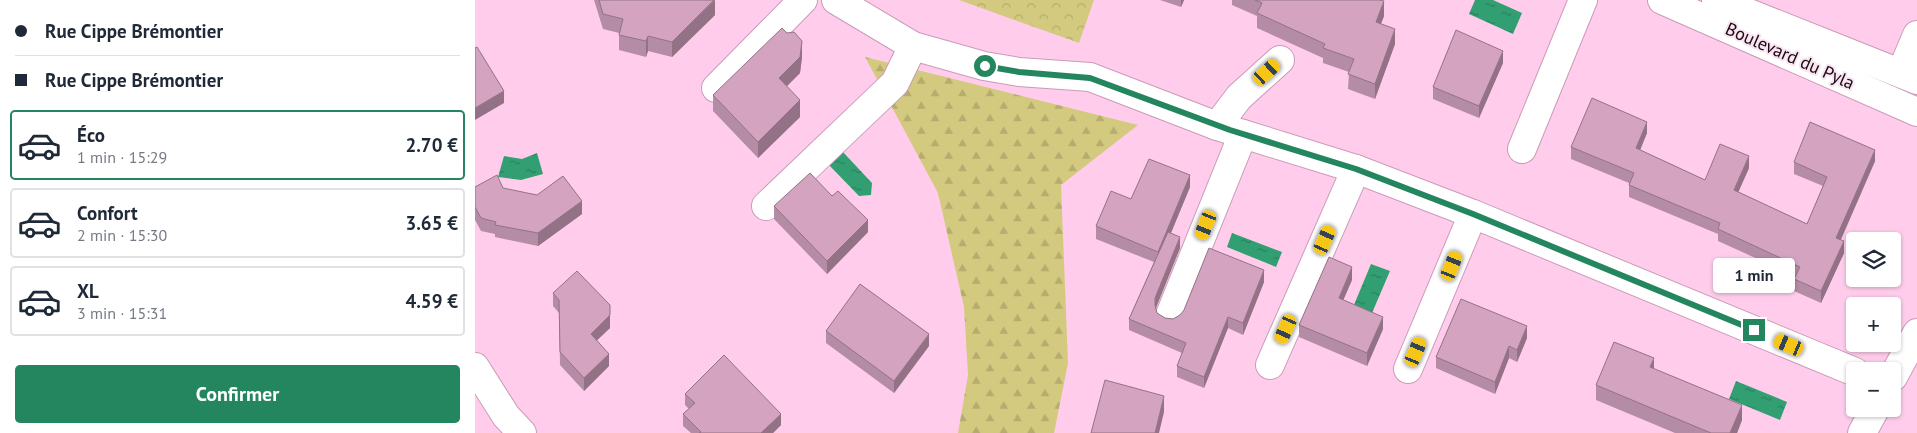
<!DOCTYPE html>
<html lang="fr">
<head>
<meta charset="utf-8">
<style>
	:root { --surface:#fff; --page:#f6f6f7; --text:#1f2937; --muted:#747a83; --line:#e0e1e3; --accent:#24865f }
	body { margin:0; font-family:"PT Sans",sans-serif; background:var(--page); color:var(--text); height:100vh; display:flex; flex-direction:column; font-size:19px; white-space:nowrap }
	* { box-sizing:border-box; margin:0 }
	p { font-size:16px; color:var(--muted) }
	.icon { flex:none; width:28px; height:28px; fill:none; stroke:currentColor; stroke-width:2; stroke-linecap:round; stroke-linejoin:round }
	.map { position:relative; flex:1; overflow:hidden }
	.details { display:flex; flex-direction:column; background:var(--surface); width:475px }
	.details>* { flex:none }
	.top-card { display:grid; align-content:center; height:110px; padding:0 15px; background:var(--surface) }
	.controls { position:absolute; left:1371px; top:232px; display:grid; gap:10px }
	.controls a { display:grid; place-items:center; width:55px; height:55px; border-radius:5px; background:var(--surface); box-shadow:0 1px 4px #0004; font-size:25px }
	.end { position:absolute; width:22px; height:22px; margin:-11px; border:6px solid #24865f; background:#fff; box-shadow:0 0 0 2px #fff }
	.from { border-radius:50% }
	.bubble { position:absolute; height:35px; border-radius:5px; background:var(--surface); box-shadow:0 1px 4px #0004; font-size:16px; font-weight:700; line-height:35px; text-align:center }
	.car { position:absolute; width:15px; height:30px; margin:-15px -8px; border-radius:6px; box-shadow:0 0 4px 1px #0007; background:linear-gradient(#f5c518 24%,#345 0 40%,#f5c518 0 76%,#345 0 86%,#f5c518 0) }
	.top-card b { display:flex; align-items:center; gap:18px; height:48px; font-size:19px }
	.top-card b+b { border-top:1px solid var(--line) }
	.top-card i { width:12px; height:12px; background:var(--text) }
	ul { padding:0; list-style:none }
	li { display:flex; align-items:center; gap:15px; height:70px; margin:0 10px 8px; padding:0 5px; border:2px solid var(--line); border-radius:5px }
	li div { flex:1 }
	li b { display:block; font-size:19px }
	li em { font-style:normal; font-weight:700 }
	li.current { border-color:var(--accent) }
	li>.icon { width:45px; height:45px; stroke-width:1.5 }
	.cta { display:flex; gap:10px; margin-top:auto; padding:10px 15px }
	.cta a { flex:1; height:58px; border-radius:5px; background:var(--accent); color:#fff; font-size:20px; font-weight:700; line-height:58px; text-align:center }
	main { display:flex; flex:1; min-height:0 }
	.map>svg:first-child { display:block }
</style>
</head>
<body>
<main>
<section class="details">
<div class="top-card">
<b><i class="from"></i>Rue Cippe Brémontier</b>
<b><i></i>Rue Cippe Brémontier</b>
</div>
<ul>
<li class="current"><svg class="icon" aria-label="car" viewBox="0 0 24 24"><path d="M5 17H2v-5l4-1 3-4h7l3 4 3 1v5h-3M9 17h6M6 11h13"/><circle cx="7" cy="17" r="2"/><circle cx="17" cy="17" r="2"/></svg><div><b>Éco</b><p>1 min · 15:29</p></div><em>2.70 €</em></li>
<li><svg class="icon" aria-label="car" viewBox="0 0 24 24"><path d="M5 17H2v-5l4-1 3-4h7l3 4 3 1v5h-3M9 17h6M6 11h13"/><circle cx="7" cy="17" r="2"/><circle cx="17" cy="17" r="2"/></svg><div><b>Confort</b><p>2 min · 15:30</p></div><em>3.65 €</em></li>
<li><svg class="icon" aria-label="car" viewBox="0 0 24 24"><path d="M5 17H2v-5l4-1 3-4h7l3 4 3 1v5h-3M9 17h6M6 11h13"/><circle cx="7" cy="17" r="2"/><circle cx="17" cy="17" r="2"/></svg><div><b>XL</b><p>3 min · 15:31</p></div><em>4.59 €</em></li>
</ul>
<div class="cta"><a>Confirmer</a></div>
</section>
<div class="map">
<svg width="1442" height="433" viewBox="0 0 1442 433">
	<defs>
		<pattern id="forest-firs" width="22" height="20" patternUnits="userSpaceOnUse" patternTransform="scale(1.25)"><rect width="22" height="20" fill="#d3ca80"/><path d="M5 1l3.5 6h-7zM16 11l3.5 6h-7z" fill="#b5ac6e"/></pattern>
		<pattern id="park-crowns" width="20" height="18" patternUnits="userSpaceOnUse" patternTransform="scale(1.25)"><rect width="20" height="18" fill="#d3ca80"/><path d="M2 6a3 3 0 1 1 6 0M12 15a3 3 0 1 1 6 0" fill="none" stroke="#b5ac6e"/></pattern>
		<pattern id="water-ripples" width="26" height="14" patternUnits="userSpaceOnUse" patternTransform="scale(1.25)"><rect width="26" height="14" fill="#329f72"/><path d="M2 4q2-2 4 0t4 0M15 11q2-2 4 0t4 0" fill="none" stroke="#2a805c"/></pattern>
	</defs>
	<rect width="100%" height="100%" fill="#ffcdeb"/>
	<path fill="url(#forest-firs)" d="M390,57L663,125L586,185L593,363L579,433H483L493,375L489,307L463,193Z"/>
	<path fill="url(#park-crowns)" d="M484,0H619L604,43Z"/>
	<g fill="url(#water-ripples)">
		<path d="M1000,0H1018L1047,13L1038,34L994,14Z"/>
		<path d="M367,151L397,183L396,195L384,196L353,164Z"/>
		<path d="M62,153L68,174L46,180L23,177L29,156L47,159Z"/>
		<path d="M757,233L807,252L801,267L752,247Z"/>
		<path d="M896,264L915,271L894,320L876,312Z"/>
		<path d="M1261,381L1312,402L1305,420L1254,399Z"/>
	</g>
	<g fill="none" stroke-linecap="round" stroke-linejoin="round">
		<g stroke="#ca9bb8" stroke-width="30">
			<g id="minor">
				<path d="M361,0L438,46L509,66L544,72L615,77L742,126L881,169L998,214L1380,372"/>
				<path d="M1426,73L1442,35"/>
				<path d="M241,88L328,0"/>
				<path d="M742,126L764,97L805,60"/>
				<path d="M1047,149L1108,0"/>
				<path d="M291,206L420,83L438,46"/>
				<path d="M695,315L768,134"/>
				<path d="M795,365L881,169"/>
				<path d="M0,367L31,416L47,433"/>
				<path d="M933,369L998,214"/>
				<path d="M1418,377L1442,333"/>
				<path d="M1387,433L1400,409"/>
			</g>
		</g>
		<g stroke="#ca9bb8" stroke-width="30">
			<g id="major">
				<path d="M1187,0L1442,112"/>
				<path d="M1241,0L1442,80"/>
			</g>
		</g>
		<use href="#minor" stroke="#fff" stroke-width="28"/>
		<use href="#major" stroke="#fff" stroke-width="28"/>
	</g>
	<g fill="#b58ca5">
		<path d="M119,0H240V15L197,57L173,51L171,57L144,50V33L128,29Z"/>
		<path d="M685,0H709L706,7Z"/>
		<path d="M757,0H905L909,16L906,23L920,44L900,99L873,89L874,72L848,63V58L782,28V16L757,5Z"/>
		<path d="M327,57L325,73L312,86L325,117L283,158L238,111V95Z"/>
		<path d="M1028,63L1004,118L958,99V87Z"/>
		<path d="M1172,133L1165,150L1230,180L1274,168L1263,192L1332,224L1348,186L1319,174V162L1400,161L1366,240L1369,253L1346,303L1319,291V279L1320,276L1243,241V234L1154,197V183L1096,159V147Z"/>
		<path d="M0,187L28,188L107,214L63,246L20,237V234L6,231L0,220Z"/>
		<path d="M715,187L696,233L705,248L681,308L682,313L690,318L698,319L789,282L768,335L753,328L729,388L702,377V366L707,353L654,330V319L679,262L621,239V226L656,199Z"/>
		<path d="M299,206L393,232L352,274L299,219Z"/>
		<path d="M877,280L868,300L908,329L892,366L824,337V325Z"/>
		<path d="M78,293L135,328L122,340L134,366L109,391L85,365L84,313L78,306Z"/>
		<path d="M351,331L454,346L419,393L351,343Z"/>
		<path d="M1052,338L1042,362L1034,358L1020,394L961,368V357Z"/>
		<path d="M1179,369L1267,420L1262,433H1200L1121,400V385Z"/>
		<path d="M210,394L306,425L298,433H216L208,426V414L214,409L210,405Z"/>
	</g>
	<g fill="#947286">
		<path d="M240,0V15L197,57V42Z"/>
		<path d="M706,0H709L706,7Z"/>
		<path d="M909,1V16L901,37V22Z"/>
		<path d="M920,29V44L900,99V84Z"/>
		<path d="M173,36V51L171,57V41Z"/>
		<path d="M327,41V57L325,73L304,94V78Z"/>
		<path d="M1028,51V63L1004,118V106Z"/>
		<path d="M29,91V103L0,120V108Z"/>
		<path d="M325,100V117L283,158V142Z"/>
		<path d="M1172,122V133L1161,160V148Z"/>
		<path d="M1400,150V161L1361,250V238Z"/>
		<path d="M1274,156V168L1259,202V190Z"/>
		<path d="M715,175V187L683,264V252Z"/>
		<path d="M107,201V214L63,246V233Z"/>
		<path d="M393,220V232L352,274V261Z"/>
		<path d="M705,237V248L680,310V298Z"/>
		<path d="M1369,241V253L1346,303V291Z"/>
		<path d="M877,267V280L864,310V298Z"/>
		<path d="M789,270V282L768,335V323Z"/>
		<path d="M135,315V328L116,346V334Z"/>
		<path d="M753,317V328L729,388V377Z"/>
		<path d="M908,317V329L892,366V353Z"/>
		<path d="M1052,326V338L1042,362V350Z"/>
		<path d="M454,334V346L419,393V381Z"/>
		<path d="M1034,346V358L1020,394V382Z"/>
		<path d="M134,354V366L109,391V378Z"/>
		<path d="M1179,358V373L1175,367Z"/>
		<path d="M689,396V412L684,433H680Z"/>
		<path d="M1267,405V420L1262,433H1255Z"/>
		<path d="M306,414V425L298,433H286Z"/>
	</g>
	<g fill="#d3a3c0" stroke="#947286">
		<path d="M124,0H239L197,42L173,36L171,41L144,35L148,19L128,14Z"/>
		<path d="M780,0H905L909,1L901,22L920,29L900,84L873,74L879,59L848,48L850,44L782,13L787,3Z"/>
		<path d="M307,28L312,33L319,32L327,41L325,57L304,78L325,100L283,142L238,95Z"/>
		<path d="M981,30L1028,51L1004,106L958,87Z"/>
		<path d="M2,47L29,91L0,108V48Z"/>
		<path d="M1117,98L1172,122L1161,148L1230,180L1245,144L1274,156L1259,190L1332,224L1352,177L1319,162L1335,122L1400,150L1361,238L1369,241L1346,291L1319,279L1325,267L1243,229L1245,223L1154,185L1159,173L1096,147Z"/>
		<path d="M674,159L715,175L683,252L621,226L636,191L656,199Z"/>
		<path d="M335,173L357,196L363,191L393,220L352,261L299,206Z"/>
		<path d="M22,175L28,188L62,195L88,176L107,201L63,233L20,225L21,222L6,218L0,207V187Z"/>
		<path d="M693,232L705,237L680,298V305L682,313L690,318L698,319L705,315L709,310L734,248L789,270L768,323L753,317L729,377L702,366L711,343L654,319Z"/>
		<path d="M854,257L877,267L864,298L908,317L892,353L824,325Z"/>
		<path d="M102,271L135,305V315L116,334L134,354L109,378L85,352L84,300L78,293Z"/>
		<path d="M385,284L454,334L419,381L351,331Z"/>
		<path d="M986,299L1052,326L1042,350L1034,346L1020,382L961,357Z"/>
		<path d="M1139,342L1179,358L1175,367L1267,405L1255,433H1236L1121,385Z"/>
		<path d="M249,355L306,414L286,433H224L226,432L208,414L220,403L210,394Z"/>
		<path d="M630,380L689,396L680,433H616Z"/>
	</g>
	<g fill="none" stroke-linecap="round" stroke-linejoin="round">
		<path stroke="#24865f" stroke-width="6" d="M510,66L544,72L615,78L755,130L881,169L998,214L1279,330"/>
	</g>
	<g text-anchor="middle" stroke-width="4" stroke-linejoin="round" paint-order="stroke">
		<g font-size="18" fill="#1b0a15" stroke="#f9e5f0">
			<text transform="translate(1315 56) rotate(24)" y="6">Boulevard du Pyla</text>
		</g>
	</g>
</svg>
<div class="controls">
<a><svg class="icon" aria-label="layers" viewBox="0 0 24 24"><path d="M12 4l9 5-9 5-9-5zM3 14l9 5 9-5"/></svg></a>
<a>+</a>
<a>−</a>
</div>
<i class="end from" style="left:510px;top:66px"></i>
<i class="end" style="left:1279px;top:330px"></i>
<div class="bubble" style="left:1238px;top:258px;width:82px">1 min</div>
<i class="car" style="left:792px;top:72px;rotate:48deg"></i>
<i class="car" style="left:731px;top:225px;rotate:202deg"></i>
<i class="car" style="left:850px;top:240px;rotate:24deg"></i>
<i class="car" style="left:977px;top:266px;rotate:22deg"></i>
<i class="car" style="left:811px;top:329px;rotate:204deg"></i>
<i class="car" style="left:1314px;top:345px;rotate:293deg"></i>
<i class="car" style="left:941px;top:352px;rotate:23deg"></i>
</div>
</main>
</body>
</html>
